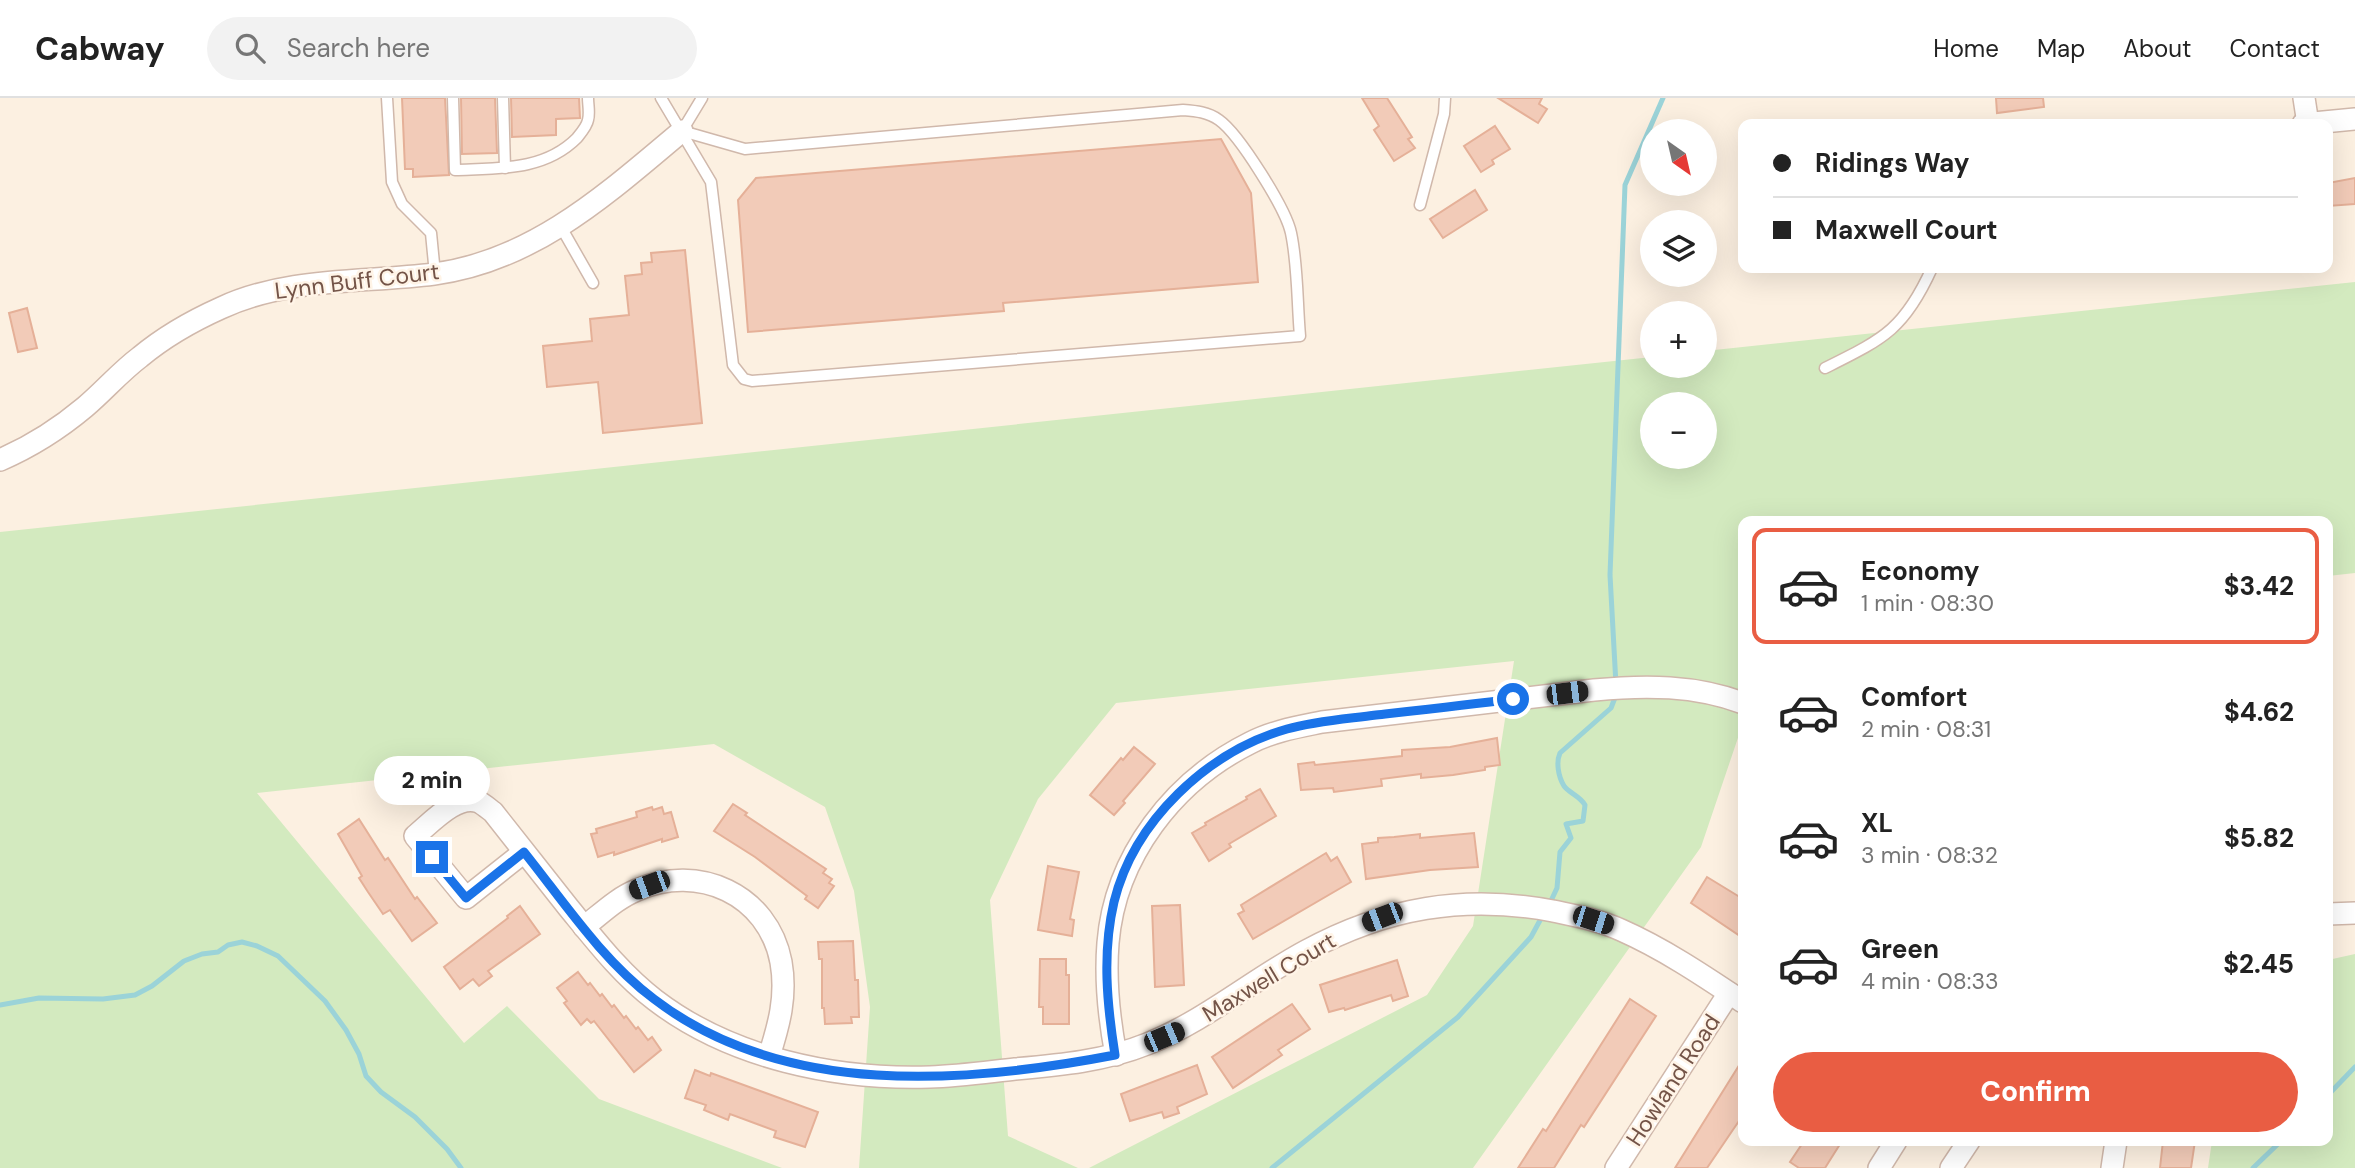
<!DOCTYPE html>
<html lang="en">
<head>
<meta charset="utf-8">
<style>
	:root { --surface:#fff; --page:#f2f2f2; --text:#222; --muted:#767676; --line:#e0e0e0; --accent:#e95d43 }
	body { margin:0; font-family:"DM Sans",sans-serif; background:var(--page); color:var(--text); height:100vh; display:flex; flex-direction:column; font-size:26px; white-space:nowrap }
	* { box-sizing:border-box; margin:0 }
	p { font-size:23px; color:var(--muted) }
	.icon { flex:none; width:38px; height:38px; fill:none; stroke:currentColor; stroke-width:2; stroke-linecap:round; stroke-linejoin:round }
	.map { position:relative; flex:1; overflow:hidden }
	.drawer { position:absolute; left:1738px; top:418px; width:595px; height:630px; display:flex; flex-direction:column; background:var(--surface); border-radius:14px; box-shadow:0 7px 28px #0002 }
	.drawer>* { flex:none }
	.guide { position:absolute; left:1738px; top:21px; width:595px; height:154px; border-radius:14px; box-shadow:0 7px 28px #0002; display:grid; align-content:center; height:154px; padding:0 35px; background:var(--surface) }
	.needle { width:46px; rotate:146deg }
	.fabs { position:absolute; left:1640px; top:21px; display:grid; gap:14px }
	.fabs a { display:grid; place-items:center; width:77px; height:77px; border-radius:50%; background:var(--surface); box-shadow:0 7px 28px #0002; font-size:35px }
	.end { position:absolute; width:32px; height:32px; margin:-16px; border:9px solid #1a73e8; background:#fff; box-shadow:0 0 0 4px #fff }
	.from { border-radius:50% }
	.bubble { position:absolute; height:49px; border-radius:24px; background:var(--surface); box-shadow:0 7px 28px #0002; font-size:23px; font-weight:800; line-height:49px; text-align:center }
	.car { position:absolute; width:21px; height:42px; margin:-21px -10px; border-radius:9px; box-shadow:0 0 5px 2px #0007; background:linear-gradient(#222 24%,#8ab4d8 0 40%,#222 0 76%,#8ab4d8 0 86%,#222 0) }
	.guide b { display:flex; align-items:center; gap:24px; height:66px; font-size:26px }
	.guide b+b { border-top:2px solid var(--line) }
	.guide i { width:18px; height:18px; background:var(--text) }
	ul { padding:12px 0 0; list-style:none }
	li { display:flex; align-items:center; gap:21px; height:116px; margin:0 14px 10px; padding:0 21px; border:4px solid transparent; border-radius:14px }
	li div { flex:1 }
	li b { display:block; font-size:26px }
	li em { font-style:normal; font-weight:800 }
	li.on { border-color:var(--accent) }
	li>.icon { width:63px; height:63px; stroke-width:1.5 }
	.button { display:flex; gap:14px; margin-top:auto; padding:14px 35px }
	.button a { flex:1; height:80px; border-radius:42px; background:var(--accent); color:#fff; font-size:28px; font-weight:800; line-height:80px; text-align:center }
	header { display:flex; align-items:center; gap:42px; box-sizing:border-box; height:98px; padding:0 35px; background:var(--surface); border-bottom:2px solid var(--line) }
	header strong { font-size:33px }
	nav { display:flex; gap:38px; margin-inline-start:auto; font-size:24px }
	.search { width:490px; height:63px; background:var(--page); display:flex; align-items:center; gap:18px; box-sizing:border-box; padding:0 24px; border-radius:38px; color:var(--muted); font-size:26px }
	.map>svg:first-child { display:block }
</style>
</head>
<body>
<header>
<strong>Cabway</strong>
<div class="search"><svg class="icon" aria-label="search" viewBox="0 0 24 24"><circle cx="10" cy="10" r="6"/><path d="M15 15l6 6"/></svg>Search here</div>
<nav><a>Home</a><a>Map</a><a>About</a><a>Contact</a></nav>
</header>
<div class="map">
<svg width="2355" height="1070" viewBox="0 0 2355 1070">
	<rect width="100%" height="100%" fill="#fcf0e1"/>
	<g fill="#d3eabf" fill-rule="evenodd">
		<path d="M2355,184V475L2328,478V424H1743V625L1701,749L1473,1070H1089L1427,897L1473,828L1514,563L1116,605L1038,701L990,802L1008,1038L1078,1070H859L870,909L854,793L825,709L714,646L257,695L464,945L507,908L599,1001L782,1070H0V434L1652,259V268H1704L1705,253ZM1652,306H1704V359H1652Z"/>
		<path d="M2355,856V1070H2208L2212,1043H2328V862Z"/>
	</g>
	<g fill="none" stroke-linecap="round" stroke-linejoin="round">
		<g stroke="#9bd3d8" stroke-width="5">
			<path d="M1616,587L1610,477L1625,87L1663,0"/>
			<path d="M1549,807L1557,790L1560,754L1571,740L1566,726L1583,723L1585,707C1580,698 1569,695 1564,688C1558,678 1556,664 1560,655L1611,610L1616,597"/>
			<path d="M0,907L39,900L103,901L135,897L152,888L184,863L202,856L218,854L228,847L242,844L257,848L278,858L325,903L346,932L359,956L366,978L381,994L415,1019L447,1051L461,1070"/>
			<path d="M2328,997L2355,969"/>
			<path d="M1272,1070L1458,919L1531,839L1544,815"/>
			<path d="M2253,1070L2281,1043"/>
		</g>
	</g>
	<g fill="#f2cbb8" stroke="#e5b098" stroke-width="2">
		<path d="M402,0H445L449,77L413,79V71H405Z"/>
		<path d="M461,0H495L497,55L462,56Z"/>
		<path d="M511,0H579L580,20L556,21V37L512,39Z"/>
		<path d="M1362,0H1387L1412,39L1408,41L1415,50L1394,63L1374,32L1379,28Z"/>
		<path d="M1498,0H1542L1539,6L1547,11L1538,25Z"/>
		<path d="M1996,0H2043L2044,9L1997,15Z"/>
		<path d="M1495,28L1510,51L1492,62L1494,66L1481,74L1464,48Z"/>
		<path d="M1221,41L1251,95L1258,184L1003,205L1004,213L748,234L738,102L756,80Z"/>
		<path d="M2355,80V106L2328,108V85Z"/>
		<path d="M1475,92L1487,112L1443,140L1430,121Z"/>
		<path d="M685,152L702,325L603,335L598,284L547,289L543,248L592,243L590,221L629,217L625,178L642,176L641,165L652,164L651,155Z"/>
		<path d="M27,210L37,250L18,254L9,215Z"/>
		<path d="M1497,640L1500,667L1485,669V672L1453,677L1421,680V676L1381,681L1382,688L1334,694L1333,690L1301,692L1298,666L1314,664L1315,667L1402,658V652L1450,649Z"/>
		<path d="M1134,649L1155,666L1123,703L1125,705L1114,717L1090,697L1121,660L1123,662Z"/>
		<path d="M1260,691L1276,718L1229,746L1231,749L1209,763L1192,735L1206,727L1205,725L1247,701L1246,699Z"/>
		<path d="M733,706L747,715L745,717L826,771L823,775L832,781L829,785L834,788L818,810L805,801L807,798L755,759L714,733Z"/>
		<path d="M652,709L653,712L662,709L664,716L671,714L678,739L662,744V741L614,757V754L598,759L591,736L597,735L596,731L637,719L636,714Z"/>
		<path d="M359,721L385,762L388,760L415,801L417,799L437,825L412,843L390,812L383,816L368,794L359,780L362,778L338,736Z"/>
		<path d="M1474,735L1478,769L1430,772L1366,781L1362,746L1378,744V740L1394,739L1420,736V740Z"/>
		<path d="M1326,755L1331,763L1337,759L1351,784L1253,841L1238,816L1244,813L1241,807Z"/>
		<path d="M1048,768L1079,774L1070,821L1074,822L1072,838L1038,832Z"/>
		<path d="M1707,779L1743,801V840L1691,805Z"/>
		<path d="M1180,807L1184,887L1155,889L1152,808Z"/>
		<path d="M520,808L540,836L488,873L492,878L479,888L473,881L460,891L444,869L508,820L507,818Z"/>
		<path d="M853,843L855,882H858L859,919H851L852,925L825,926L824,910H822V861H819L818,844Z"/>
		<path d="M1040,861H1066V877H1069V926H1043V909H1039Z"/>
		<path d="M1397,862L1408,898L1393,903L1391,897L1345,912L1344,910L1329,914L1320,887Z"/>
		<path d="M578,874L588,887L590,885L600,898L602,896L612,909L614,907L624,920L626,918L636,931L638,929L648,942L652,939L661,952L634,974L594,923L591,925L587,921L581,927L564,905L567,903L557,890Z"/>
		<path d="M1630,901L1656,918L1584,1029L1581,1027L1554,1070H1518L1543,1031L1546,1033Z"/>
		<path d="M1292,906L1310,931L1278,952L1282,957L1233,990L1212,959Z"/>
		<path d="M1743,961V1017L1707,1070H1675Z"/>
		<path d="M1197,967L1207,996L1177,1009L1179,1015L1164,1020L1162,1014L1130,1023L1121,996Z"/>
		<path d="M695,972L710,978L711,975L818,1014L805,1049L774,1039L776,1033L730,1016L728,1022L704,1012L706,1007L685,1000Z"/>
		<path d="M1804,1043H1842L1825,1070H1799L1790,1064Z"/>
		<path d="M2163,1043H2195L2191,1070H2160Z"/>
	</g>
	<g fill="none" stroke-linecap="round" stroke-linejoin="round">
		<g stroke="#d0b8ab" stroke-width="13">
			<g id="service">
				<path d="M387,0L392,84L402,106L431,135L435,176"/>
				<path d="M453,0L455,72C499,70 544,73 577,40C581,35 587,28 588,22C590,15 588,7 588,0"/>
				<path d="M503,0L505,70"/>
				<path d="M661,0L711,84L733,267L744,281L752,283L1300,238C1297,204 1298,168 1291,135C1286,111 1239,36 1219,22C1208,14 1196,13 1183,12L745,51L682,33"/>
				<path d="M682,33L702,0"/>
				<path d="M1420,107L1444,16L1445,0"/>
				<path d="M561,129L593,185"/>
				<path d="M1825,270C1883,241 1904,232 1932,170"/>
			</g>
		</g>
		<g stroke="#d0b8ab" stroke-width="24">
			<g id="minor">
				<path d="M2304,0L2308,26"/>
				<path d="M2303,26L2355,21"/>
				<path d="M0,362C30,349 60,330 85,309C104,293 120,274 140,259C164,239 192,223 221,210C287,179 363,185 434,176C534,163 608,95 682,33"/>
				<path d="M524,754L466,800L415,738C430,726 457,695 479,704C483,706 489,711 493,714C518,746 543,777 568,809C595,842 621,876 655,902C731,960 835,982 930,979C958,978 987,974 1015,971C1060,967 1105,963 1147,946C1205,923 1252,882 1306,853C1385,810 1464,796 1553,813C1576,818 1599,822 1621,832C1664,851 1704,878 1743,904"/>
				<path d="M2328,816L2355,815"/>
				<path d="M584,829C601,816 617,800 637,792C698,765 768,796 781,864C787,898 779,927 769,958"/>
				<path d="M1116,957C1109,920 1105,882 1108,845C1115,758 1174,683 1250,645C1273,633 1298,629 1322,624L1594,592C1645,587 1695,587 1743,605"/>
				<path d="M1616,1070L1729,895"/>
				<path d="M1879,1070L1896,1043"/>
				<path d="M1951,1070L1969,1043"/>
				<path d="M2112,1070L2116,1043"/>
			</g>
		</g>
		<use href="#service" stroke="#fff" stroke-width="10"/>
		<use href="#minor" stroke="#fff" stroke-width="21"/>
	</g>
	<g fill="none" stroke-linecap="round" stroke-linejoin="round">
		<path stroke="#1a73e8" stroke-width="9" d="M432,759L466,800L524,754C564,804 602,862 654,901C783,1000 965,986 1115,957C1107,906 1102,855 1114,804C1134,723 1207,654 1287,631C1315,623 1346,621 1376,617C1421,612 1467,607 1513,601"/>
	</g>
	<g text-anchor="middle" stroke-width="5" stroke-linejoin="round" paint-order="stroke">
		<g font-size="23" fill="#745448" stroke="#fff4e7">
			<text transform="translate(357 183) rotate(-7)" y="8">Lynn Buff Court</text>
			<text transform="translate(1269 879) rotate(-31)" y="8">Maxwell Court</text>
			<text transform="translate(1673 982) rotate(-57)" y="8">Howland Road</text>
		</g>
	</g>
</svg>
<div class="fabs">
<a><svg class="needle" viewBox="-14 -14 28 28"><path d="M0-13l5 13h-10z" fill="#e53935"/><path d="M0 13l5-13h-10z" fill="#767676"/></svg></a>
<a><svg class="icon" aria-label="layers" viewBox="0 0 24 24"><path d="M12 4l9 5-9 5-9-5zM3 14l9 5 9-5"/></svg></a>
<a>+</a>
<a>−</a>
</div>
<i class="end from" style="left:1513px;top:601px"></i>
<i class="end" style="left:432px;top:759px"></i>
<div class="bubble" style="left:374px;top:658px;width:116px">2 min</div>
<i class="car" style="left:1567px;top:595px;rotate:83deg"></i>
<i class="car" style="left:649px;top:787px;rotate:250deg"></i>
<i class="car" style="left:1382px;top:819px;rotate:249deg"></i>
<i class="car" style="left:1593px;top:822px;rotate:108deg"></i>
<i class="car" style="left:1164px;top:939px;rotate:67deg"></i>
<div class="guide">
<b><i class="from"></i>Ridings Way</b>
<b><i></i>Maxwell Court</b>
</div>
<section class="drawer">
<ul>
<li class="on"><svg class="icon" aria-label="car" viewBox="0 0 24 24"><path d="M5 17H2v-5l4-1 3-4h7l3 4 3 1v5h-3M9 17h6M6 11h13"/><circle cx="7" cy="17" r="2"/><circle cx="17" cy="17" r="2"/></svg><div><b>Economy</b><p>1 min · 08:30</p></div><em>$3.42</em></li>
<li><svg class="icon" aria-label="car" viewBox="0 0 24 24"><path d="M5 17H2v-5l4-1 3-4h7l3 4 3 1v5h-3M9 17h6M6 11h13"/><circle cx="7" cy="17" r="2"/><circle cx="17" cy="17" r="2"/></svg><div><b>Comfort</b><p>2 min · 08:31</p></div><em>$4.62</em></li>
<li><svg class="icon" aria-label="car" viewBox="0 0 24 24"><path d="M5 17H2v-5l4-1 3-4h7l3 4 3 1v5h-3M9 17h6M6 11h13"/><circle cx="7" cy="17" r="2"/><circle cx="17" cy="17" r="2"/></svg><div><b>XL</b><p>3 min · 08:32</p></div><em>$5.82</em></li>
<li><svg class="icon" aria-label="car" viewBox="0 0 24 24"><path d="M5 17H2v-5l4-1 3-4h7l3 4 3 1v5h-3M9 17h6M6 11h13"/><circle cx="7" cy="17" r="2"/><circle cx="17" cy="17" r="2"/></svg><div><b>Green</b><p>4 min · 08:33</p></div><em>$2.45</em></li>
</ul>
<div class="button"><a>Confirm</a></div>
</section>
</div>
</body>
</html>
